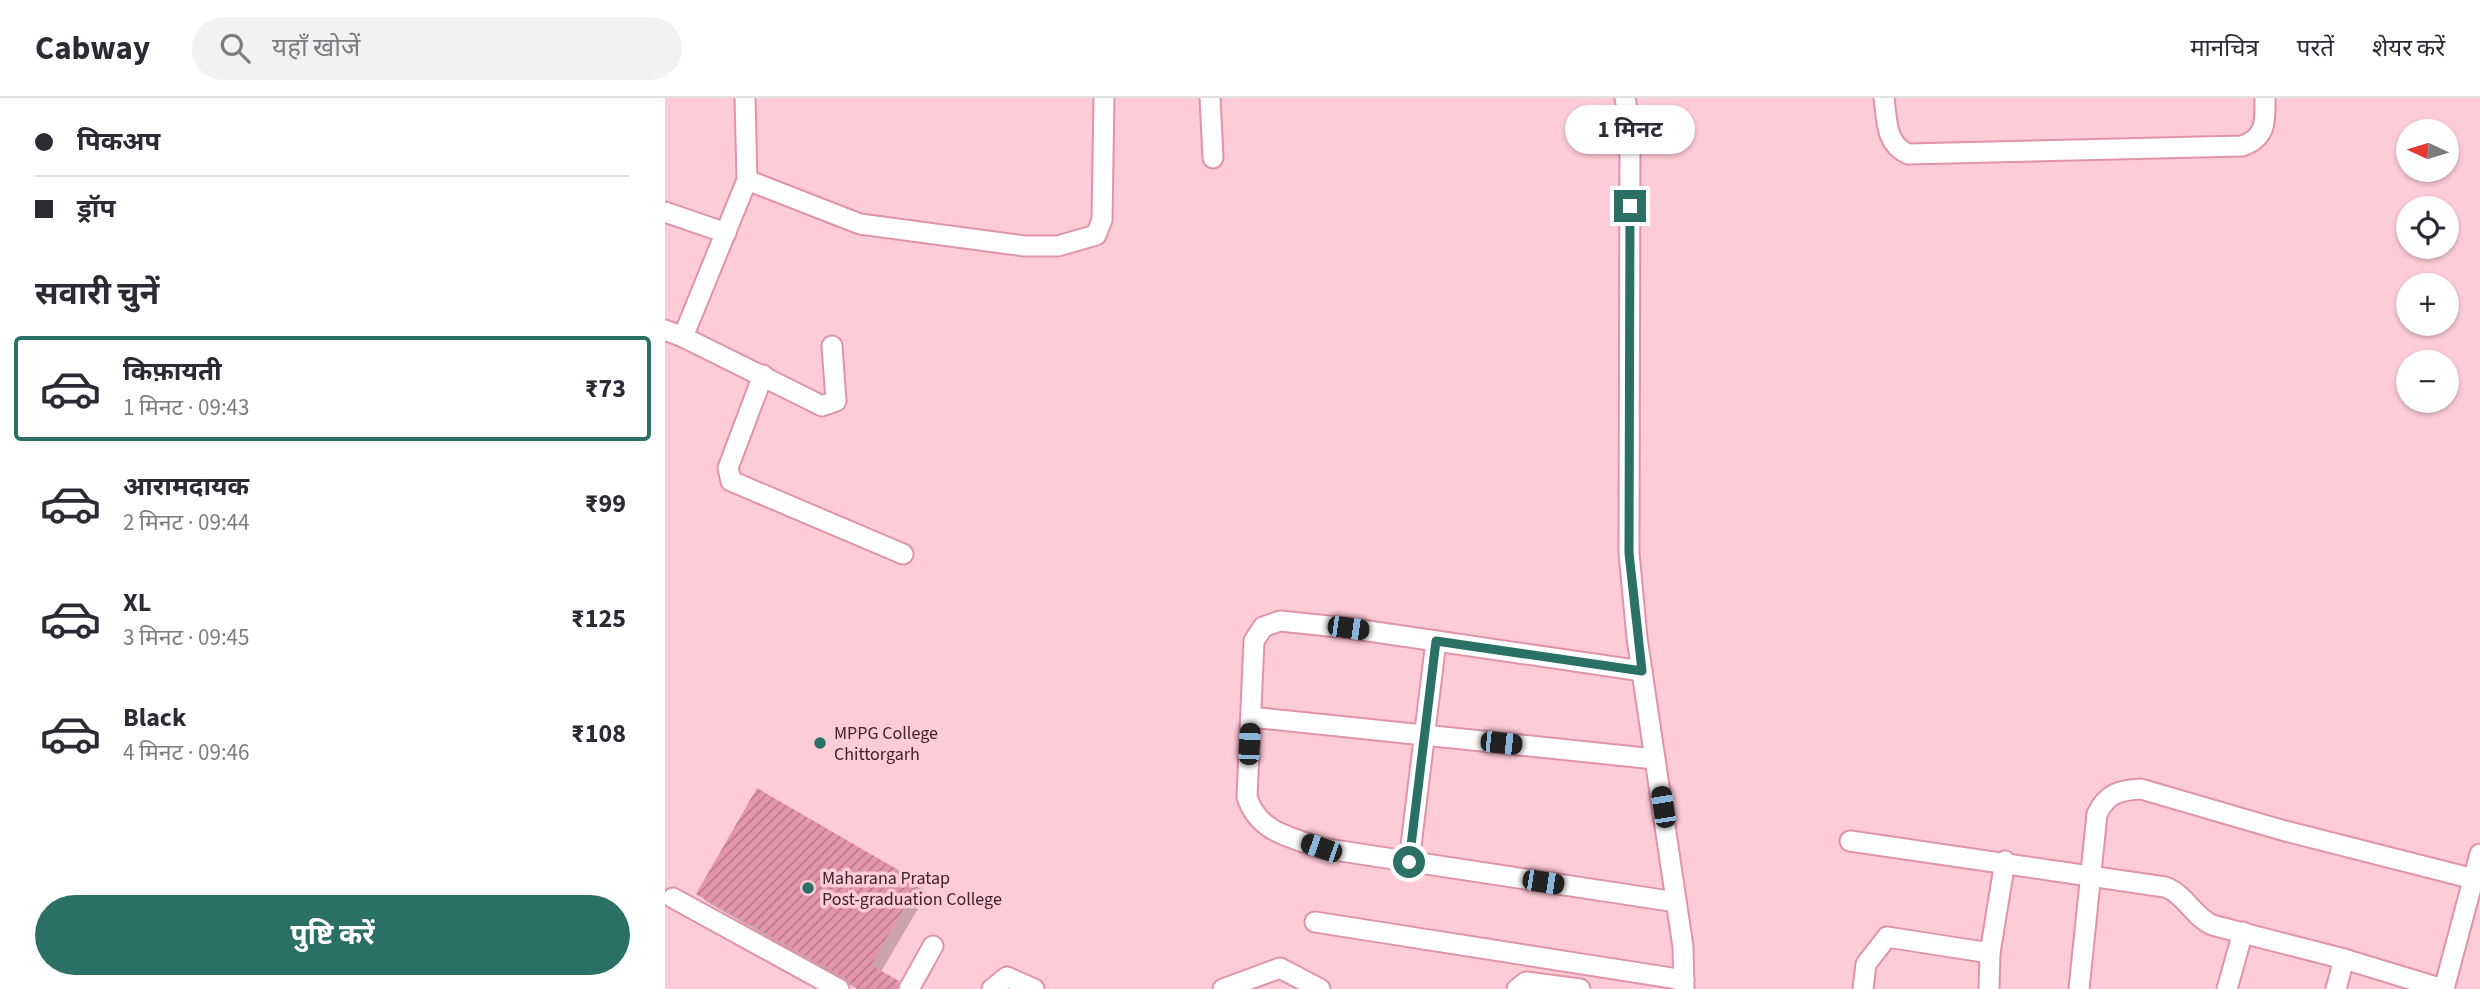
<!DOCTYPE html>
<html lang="hi">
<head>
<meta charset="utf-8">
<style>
	:root { --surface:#fff; --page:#f2f2f3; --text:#2b2b33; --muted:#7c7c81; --line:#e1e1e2; --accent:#2a7065 }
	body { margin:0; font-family:"Source Sans 3","Noto Sans Devanagari",sans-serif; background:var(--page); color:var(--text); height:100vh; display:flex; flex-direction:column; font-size:26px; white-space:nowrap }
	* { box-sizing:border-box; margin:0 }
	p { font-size:23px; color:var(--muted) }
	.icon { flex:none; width:38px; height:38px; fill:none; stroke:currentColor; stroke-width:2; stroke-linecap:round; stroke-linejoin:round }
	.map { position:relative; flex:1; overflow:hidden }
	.drawer { display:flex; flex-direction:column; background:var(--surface); width:665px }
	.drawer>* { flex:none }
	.guide { display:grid; align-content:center; height:154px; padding:0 35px; background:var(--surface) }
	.needle { width:46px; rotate:274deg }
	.fabs { position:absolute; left:1731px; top:21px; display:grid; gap:14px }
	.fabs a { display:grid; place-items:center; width:63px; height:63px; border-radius:50%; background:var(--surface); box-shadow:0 2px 5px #0004; font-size:35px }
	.end { position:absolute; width:32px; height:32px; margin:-16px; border:9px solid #2a7065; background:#fff; box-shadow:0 0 0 4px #fff }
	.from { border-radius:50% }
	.bubble { position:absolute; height:49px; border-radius:24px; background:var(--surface); box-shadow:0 2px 5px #0004; font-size:23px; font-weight:700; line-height:49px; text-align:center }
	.car { position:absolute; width:21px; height:42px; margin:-21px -10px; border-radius:9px; box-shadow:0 0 5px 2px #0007; background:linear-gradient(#222 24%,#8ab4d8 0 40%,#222 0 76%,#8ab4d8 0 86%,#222 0) }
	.guide b { display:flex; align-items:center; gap:24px; height:66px; font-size:26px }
	.guide b+b { border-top:2px solid var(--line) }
	.guide i { width:18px; height:18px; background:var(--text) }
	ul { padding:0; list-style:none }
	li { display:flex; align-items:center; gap:21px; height:105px; margin:0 14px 10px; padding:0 21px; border:4px solid transparent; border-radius:7px }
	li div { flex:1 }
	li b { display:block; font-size:26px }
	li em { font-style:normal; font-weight:700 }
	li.current { border-color:var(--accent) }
	li>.icon { width:63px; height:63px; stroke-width:1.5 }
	h2 { padding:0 35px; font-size:32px; line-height:84px }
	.action { display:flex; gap:14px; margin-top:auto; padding:14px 35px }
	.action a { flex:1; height:80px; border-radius:42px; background:var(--accent); color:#fff; font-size:28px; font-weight:700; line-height:80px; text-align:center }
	header { display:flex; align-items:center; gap:42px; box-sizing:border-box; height:98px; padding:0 35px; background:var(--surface); border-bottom:2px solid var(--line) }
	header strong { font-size:33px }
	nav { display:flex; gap:38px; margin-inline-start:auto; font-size:24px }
	.search { width:490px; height:63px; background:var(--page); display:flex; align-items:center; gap:18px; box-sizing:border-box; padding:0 24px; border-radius:38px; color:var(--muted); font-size:26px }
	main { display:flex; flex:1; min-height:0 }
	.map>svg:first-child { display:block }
</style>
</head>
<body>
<header>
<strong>Cabway</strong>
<div class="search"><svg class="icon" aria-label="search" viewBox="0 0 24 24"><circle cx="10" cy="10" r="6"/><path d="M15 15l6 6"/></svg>यहाँ खोजें</div>
<nav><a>मानचित्र</a><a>परतें</a><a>शेयर करें</a></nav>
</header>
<main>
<section class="drawer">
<div class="guide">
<b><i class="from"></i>पिकअप</b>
<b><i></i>ड्रॉप</b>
</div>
<h2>सवारी चुनें</h2>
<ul>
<li class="current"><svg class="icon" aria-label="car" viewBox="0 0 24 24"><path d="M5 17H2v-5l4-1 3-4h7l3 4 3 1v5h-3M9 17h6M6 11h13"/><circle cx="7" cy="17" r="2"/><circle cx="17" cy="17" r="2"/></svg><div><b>किफ़ायती</b><p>1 मिनट · 09:43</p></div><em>₹73</em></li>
<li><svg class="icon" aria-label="car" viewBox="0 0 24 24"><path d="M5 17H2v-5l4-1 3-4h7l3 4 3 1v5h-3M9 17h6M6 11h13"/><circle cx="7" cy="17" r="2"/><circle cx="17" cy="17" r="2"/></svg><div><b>आरामदायक</b><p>2 मिनट · 09:44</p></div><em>₹99</em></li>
<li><svg class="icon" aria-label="car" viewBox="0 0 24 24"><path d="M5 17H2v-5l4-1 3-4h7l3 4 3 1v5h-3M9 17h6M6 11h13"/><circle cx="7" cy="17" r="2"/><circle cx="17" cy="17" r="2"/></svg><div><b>XL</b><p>3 मिनट · 09:45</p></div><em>₹125</em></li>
<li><svg class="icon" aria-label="car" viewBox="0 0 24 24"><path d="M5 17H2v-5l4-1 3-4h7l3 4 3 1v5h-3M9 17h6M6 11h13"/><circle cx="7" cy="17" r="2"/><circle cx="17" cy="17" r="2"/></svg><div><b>Black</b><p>4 मिनट · 09:46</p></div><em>₹108</em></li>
</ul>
<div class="action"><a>पुष्टि करें</a></div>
</section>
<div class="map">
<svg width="1815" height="891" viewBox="0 0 1815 891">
	<defs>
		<pattern id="building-hatch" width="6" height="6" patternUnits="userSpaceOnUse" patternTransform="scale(1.75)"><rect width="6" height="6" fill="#e495ac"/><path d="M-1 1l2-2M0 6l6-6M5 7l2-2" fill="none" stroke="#ba798c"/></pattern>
	</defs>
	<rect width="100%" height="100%" fill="#feccd9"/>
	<path fill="#0003" d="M253,786L262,795L216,874L240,891H192L42,804L33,795Z"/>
	<path fill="url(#building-hatch)" d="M92,690L254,784L206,867L234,883L232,891H192L180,880L31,796Z"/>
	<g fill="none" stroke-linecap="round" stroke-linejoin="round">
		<g stroke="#e193a9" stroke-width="23">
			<g id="minor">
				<path d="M545,0L548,60"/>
				<path d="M960,0L965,28L964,455L972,540L1018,849L1019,891"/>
				<path d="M1219,0C1222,21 1220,46 1243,56L1577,48C1602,39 1600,23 1600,0"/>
				<path d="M82,82L195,126L359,148H393L431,137L437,122L439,0"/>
				<path d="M0,114L61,135"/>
				<path d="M0,232L18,239L82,82L80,0"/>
				<path d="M18,239L157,308L171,303L167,248"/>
				<path d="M98,277L63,370L66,383L238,456"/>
				<path d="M977,573L683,530L615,523L598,529L589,543L582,699C593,734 625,739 656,750L1011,804"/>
				<path d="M586,619L990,661"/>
				<path d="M1185,743L1500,789C1520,796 1528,818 1547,827L1679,861"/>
				<path d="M744,764L771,543"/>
				<path d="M8,800L174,891"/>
				<path d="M650,824L1019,882"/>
				<path d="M244,891L268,848"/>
				<path d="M327,891L342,879L369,891"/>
				<path d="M558,891L615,870L655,891"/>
				<path d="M852,891L861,884L915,891"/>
				<path d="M1198,891L1201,866L1222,839L1325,855L1340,763"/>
				<path d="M1324,891L1325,855"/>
				<path d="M1414,891L1432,716C1442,695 1455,692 1476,691L1620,733L1809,781"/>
				<path d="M1562,891L1578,834"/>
				<path d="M1671,891L1679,861L1778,891"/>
				<path d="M1779,891L1815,756"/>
			</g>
		</g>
		<use href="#minor" stroke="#fff" stroke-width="19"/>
	</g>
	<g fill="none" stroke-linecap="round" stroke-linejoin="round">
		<path stroke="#2a7065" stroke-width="9" d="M744,764L771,543L977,573L964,455L965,108"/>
	</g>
	<g fill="#2a7065" stroke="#feccd9" stroke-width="2.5">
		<circle cx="155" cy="645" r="7"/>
		<circle cx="143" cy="790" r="7"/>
	</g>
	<g text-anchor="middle" stroke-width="7" stroke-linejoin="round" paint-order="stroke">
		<g font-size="18" fill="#40212b" stroke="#feccd9" text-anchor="start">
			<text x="169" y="641">MPPG College<tspan x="169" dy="21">Chittorgarh</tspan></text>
			<text x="157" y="786">Maharana Pratap<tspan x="157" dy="21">Post-graduation College</tspan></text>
		</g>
	</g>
</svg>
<div class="fabs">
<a><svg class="needle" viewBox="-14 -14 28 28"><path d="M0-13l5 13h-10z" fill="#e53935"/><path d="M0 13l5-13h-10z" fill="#7c7c81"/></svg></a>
<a><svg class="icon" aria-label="locate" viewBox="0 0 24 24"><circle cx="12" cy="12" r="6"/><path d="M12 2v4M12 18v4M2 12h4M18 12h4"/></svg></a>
<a>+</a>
<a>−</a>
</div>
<i class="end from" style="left:744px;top:764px"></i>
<i class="end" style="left:965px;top:108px"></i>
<div class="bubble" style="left:900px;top:7px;width:130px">1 मिनट</div>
<i class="car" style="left:683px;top:530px;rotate:98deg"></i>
<i class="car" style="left:836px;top:645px;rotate:96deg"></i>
<i class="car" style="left:584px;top:646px;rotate:3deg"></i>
<i class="car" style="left:998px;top:709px;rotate:351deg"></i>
<i class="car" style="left:656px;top:750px;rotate:289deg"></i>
<i class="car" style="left:878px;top:784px;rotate:99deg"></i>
</div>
</main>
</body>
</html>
